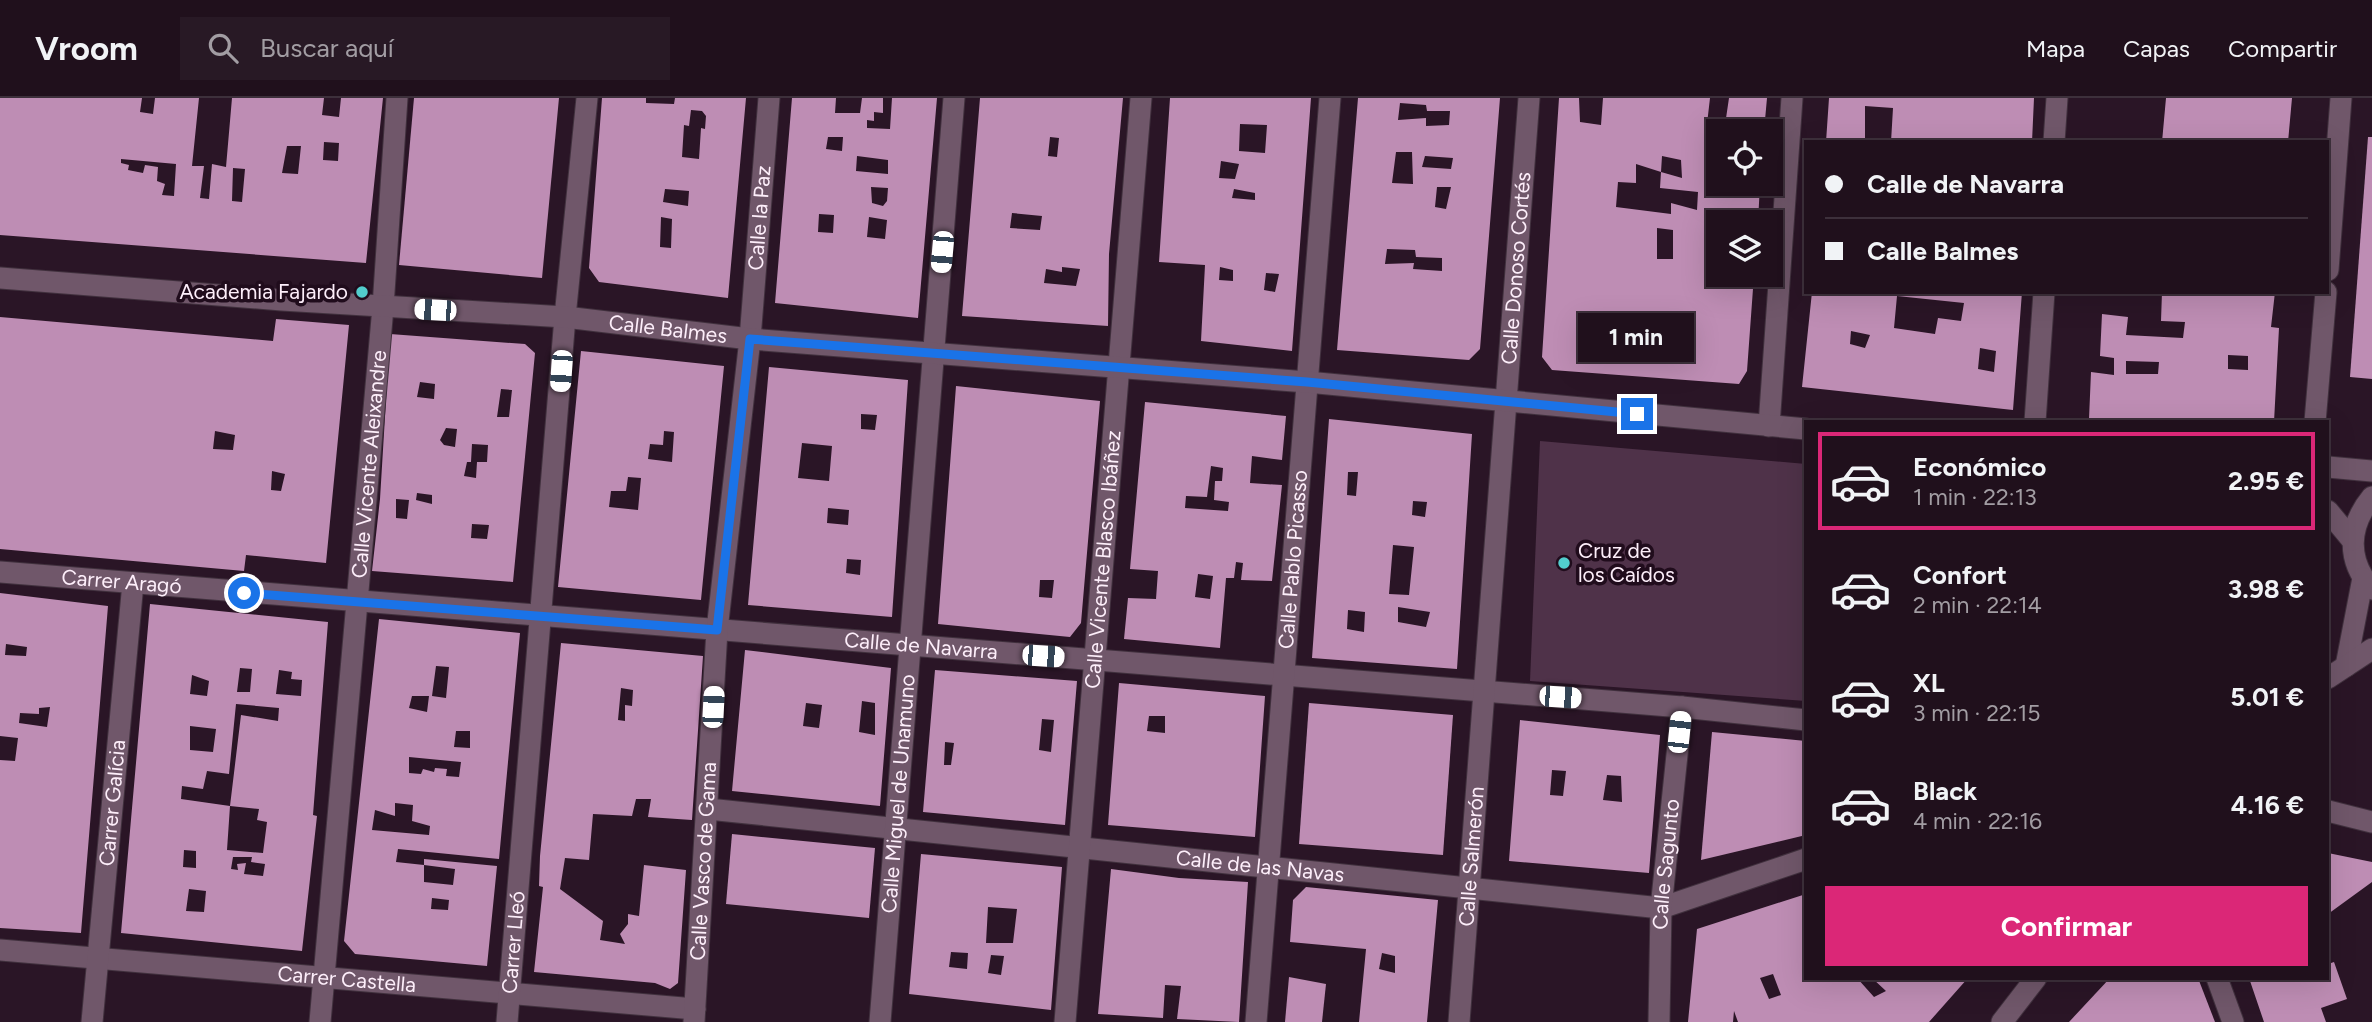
<!DOCTYPE html>
<html lang="es">
<head>
<meta charset="utf-8">
<style>
	:root { --surface:#20101c; --page:#281925; --text:#f1f3f6; --muted:#a29da3; --line:#3d303b; --accent:#db2777 }
	body { margin:0; font-family:Figtree,sans-serif; background:var(--page); color:var(--text); height:100vh; display:flex; flex-direction:column; font-size:26px; white-space:nowrap }
	* { box-sizing:border-box; margin:0 }
	p { font-size:23px; color:var(--muted) }
	.icon { flex:none; width:38px; height:38px; fill:none; stroke:currentColor; stroke-width:2; stroke-linecap:round; stroke-linejoin:round }
	.map { position:relative; flex:1; overflow:hidden }
	.panel { position:absolute; left:1804px; top:322px; width:525px; height:560px; display:flex; flex-direction:column; background:var(--surface); border-radius:0px; box-shadow:0 7px 28px #0002,0 0 0 2px var(--line) }
	.panel>* { flex:none }
	.top-card { position:absolute; left:1804px; top:42px; width:525px; height:154px; border-radius:0px; box-shadow:0 7px 28px #0002,0 0 0 2px var(--line); display:grid; align-content:center; height:154px; padding:0 21px; background:var(--surface) }
	.controls { position:absolute; left:1706px; top:21px; display:grid; gap:14px }
	.controls a { display:grid; place-items:center; width:77px; height:77px; border-radius:0px; background:var(--surface); box-shadow:0 7px 28px #0002,0 0 0 2px var(--line); font-size:35px }
	.end { position:absolute; width:32px; height:32px; margin:-16px; border:9px solid #1a73e8; background:#fff; box-shadow:0 0 0 4px #fff }
	.from { border-radius:50% }
	.bubble { position:absolute; height:49px; border-radius:0px; background:var(--surface); box-shadow:0 7px 28px #0002,0 0 0 2px var(--line); font-size:23px; font-weight:700; line-height:49px; text-align:center }
	.car { position:absolute; width:21px; height:42px; margin:-21px -10px; border-radius:9px; box-shadow:0 0 5px 2px #0007; background:linear-gradient(#fff 24%,#345 0 40%,#fff 0 76%,#345 0 86%,#fff 0) }
	.top-card b { display:flex; align-items:center; gap:24px; height:66px; font-size:26px }
	.top-card b+b { border-top:2px solid var(--line) }
	.top-card i { width:18px; height:18px; background:var(--text) }
	ul { padding:12px 0 0; list-style:none }
	li { display:flex; align-items:center; gap:21px; height:98px; margin:0 14px 10px; padding:0 7px; border:4px solid transparent; border-radius:0px }
	li div { flex:1 }
	li b { display:block; font-size:26px }
	li em { font-style:normal; font-weight:700 }
	li.current { border-color:var(--accent) }
	li>.icon { width:63px; height:63px; stroke-width:1.5 }
	.primary-button { display:flex; gap:14px; margin-top:auto; padding:14px 21px }
	.primary-button a { flex:1; height:80px; border-radius:0px; background:var(--accent); color:#fff; font-size:28px; font-weight:700; line-height:80px; text-align:center }
	header { display:flex; align-items:center; gap:42px; box-sizing:border-box; height:98px; padding:0 35px; background:var(--surface); border-bottom:2px solid var(--line) }
	header strong { font-size:33px }
	nav { display:flex; gap:38px; margin-inline-start:auto; font-size:24px }
	.search { width:490px; height:63px; background:var(--page); display:flex; align-items:center; gap:18px; box-sizing:border-box; padding:0 24px; border-radius:0px; color:var(--muted); font-size:26px }
	.map>svg:first-child { display:block }
</style>
</head>
<body>
<header>
<strong>Vroom</strong>
<div class="search"><svg class="icon" aria-label="search" viewBox="0 0 24 24"><circle cx="10" cy="10" r="6"/><path d="M15 15l6 6"/></svg>Buscar aquí</div>
<nav><a>Mapa</a><a>Capas</a><a>Compartir</a></nav>
</header>
<div class="map">
<svg width="2372" height="924" viewBox="0 0 2372 924">
	<rect width="100%" height="100%" fill="#2a1526"/>
	<path fill="#4f3249" d="M1540,343L1806,366V603L1530,583Z"/>
	<g fill="#be8db4" fill-rule="evenodd">
		<path d="M0,0H142L140,14L153,16L155,0H199L192,68H204L200,100L209,101L212,66L226,69L232,0H324L322,17L339,19L341,0H383L366,165L0,137ZM324,44L339,45L338,63L323,62ZM287,48H301L298,76L282,75ZM121,61L176,66L174,98L162,97L165,86L157,83L158,69L145,67L143,75L128,72L129,67L121,65ZM233,70L245,71L242,104L232,103Z"/>
		<path d="M414,0H559L542,180L399,167Z"/>
		<path d="M602,0H646V5L674,6L675,0H746L728,200L599,184L589,170ZM691,12L702,13L706,18L705,31L701,30L699,61L682,59L684,27L689,28ZM665,91L689,93L688,108L663,104ZM661,119L672,121L671,150L660,149Z"/>
		<path d="M792,0H836L835,15H860L862,0H883V15L874,14V23L867,22V30L890,31L892,0H937L918,220L775,205ZM828,39H843L842,53L826,51ZM857,58L888,62V76L856,73ZM871,89L888,90L887,103L883,108L872,105ZM819,116L834,117L833,135L818,134ZM869,119L887,122L885,141L867,139Z"/>
		<path d="M980,0H1123L1109,156L1108,228L962,218ZM1050,39L1059,40L1057,59L1048,58ZM1012,115L1042,118L1040,132L1010,130ZM1062,169L1080,171L1076,188L1044,185L1046,171L1062,174Z"/>
		<path d="M1170,0H1311L1292,253L1201,243L1205,167L1159,164ZM1240,26L1267,27L1265,55L1239,53ZM1221,63L1239,66L1235,81L1219,80ZM1234,91L1255,95V102L1232,100ZM1220,169L1233,172V183L1219,182ZM1266,175L1279,176L1275,194L1264,192Z"/>
		<path d="M1358,0H1500L1480,251L1469,262L1337,252ZM1400,5L1426,7L1427,13H1450L1449,27L1426,28V20L1398,22ZM1396,54H1412L1413,86L1392,85ZM1425,58L1453,60L1451,71L1422,69ZM1437,89H1451L1446,111L1435,109ZM1387,151L1415,152L1416,159L1442,160V173L1413,171L1414,165L1385,166Z"/>
		<path d="M1559,0H1579L1580,24L1601,27L1603,0H1710L1707,26L1725,27L1729,0H1767L1764,33H1718V86H1760L1758,124H1718V177H1754L1747,273L1739,286L1552,272L1542,259ZM1662,58L1681,62L1682,80L1661,74L1660,90L1698,94L1697,112L1671,105V116L1616,109L1618,84L1636,85V66L1661,74ZM1657,130L1673,132V161H1657Z"/>
		<path d="M1829,0H2034L2032,44H1891L1893,10L1865,8V44H1826Z"/>
		<path d="M2166,0H2292L2288,44H2162Z"/>
		<path d="M2368,39H2372V281L2350,279Z"/>
		<path d="M1812,194H2022L2013,312L1802,289ZM1897,198L1964,205L1961,223L1938,220L1935,236L1894,230ZM1851,233L1870,237L1865,250L1850,246ZM1980,250L1996,253L1994,274L1978,271Z"/>
		<path d="M2162,194H2275L2271,229L2279,230L2274,324L2089,321L2091,274L2114,277V260L2100,258L2102,216L2128,219L2126,237L2183,240L2185,224L2161,223ZM2228,257L2248,258V272L2228,271ZM2126,263L2159,264L2158,276H2126Z"/>
		<path d="M0,219L273,243L276,221L349,227L326,465L246,457L244,473L0,451ZM215,333L235,337L233,352L213,351ZM272,373L285,376L281,393L271,392Z"/>
		<path d="M390,236L525,246L535,255L513,484L372,473L380,401ZM420,284L435,286L434,301L417,299ZM501,291L512,292L509,319H497ZM446,330L457,331L455,349L444,347L440,342ZM472,346L488,347L487,364H477L476,380L464,378L467,364H471ZM417,395L432,397V406L416,402ZM396,401L409,402L407,421L396,420ZM472,426L489,427L487,441L471,440Z"/>
		<path d="M581,253L724,268L701,502L558,489ZM664,333L674,334L672,364L648,361L650,346L663,347ZM628,379L641,380L638,412L609,409L611,393H626Z"/>
		<path d="M769,269L908,282L892,519L748,507ZM861,316L877,317L875,332L861,331ZM802,345L832,348L829,383L798,380ZM828,410L849,412L848,427L827,425ZM847,461L861,462L860,477L846,475Z"/>
		<path d="M956,288L1100,303L1081,525L1070,539L938,526ZM1040,482H1054L1052,500L1039,499Z"/>
		<path d="M1145,304L1286,318L1282,362L1252,358L1250,385L1282,387L1272,483L1241,482L1243,465L1236,464L1234,480H1226L1220,550L1124,541L1128,500L1156,501L1158,473L1130,471ZM1211,368L1223,370L1222,383H1215L1214,402L1229,404L1228,413L1185,410L1186,398L1207,399ZM1198,476L1213,478L1210,501L1195,499Z"/>
		<path d="M1329,321L1472,336L1457,571L1312,560ZM1348,374H1358L1356,398L1347,397ZM1413,403L1427,404L1425,419L1412,417ZM1393,447L1414,449L1409,497L1389,496ZM1398,509L1430,514L1426,529L1398,524ZM1348,512L1365,514L1364,534L1347,531Z"/>
		<path d="M0,495L108,508L81,835L0,830V662L15,663L18,640L0,638ZM6,546L27,549L26,558L5,557ZM50,609L47,629L19,625L20,615L39,616V610Z"/>
		<path d="M150,506L328,524L313,717L317,718L302,853L121,835ZM240,570L252,571L250,594H237ZM279,572L292,574L291,581L302,582L301,598L276,596ZM192,577L209,583L207,598L190,596ZM236,606L279,610L278,623L241,617L230,708L259,711L257,722L267,724L263,755L227,752L230,708L181,701L182,688L203,691L207,673L229,676ZM190,628L216,631L213,654L190,652ZM184,752L196,753V770L183,769ZM233,759H252L251,764L265,766L263,778L244,776L246,765L237,766L238,772L231,771ZM189,791L206,793L204,814L186,813Z"/>
		<path d="M379,521L520,535L499,761L398,751L396,764L424,767V784L453,787L455,771L424,767V761L497,768L487,868L355,856L344,843ZM436,568L449,569L446,600L432,598ZM412,598H429L427,614L409,610ZM456,633H470V650L454,649ZM409,659L461,664L459,679L446,678L447,671L435,670L434,674L423,671L421,676L409,675ZM395,705L413,707L412,723L430,728L429,737L372,732L375,712L395,718ZM432,800L449,802L448,812L431,811Z"/>
		<path d="M561,545L703,558L692,722L648,719L651,701H636L632,718L593,716L589,762L565,760L560,791L603,823L600,842L625,846L620,836L628,826V816L639,818L644,767L686,772L678,885L670,891L655,885L534,874L543,789L539,788L540,758ZM621,590L633,592L632,608L625,607V623L618,622Z"/>
		<path d="M745,552L891,570L880,708L732,693ZM862,603L875,605V637L859,634ZM806,605L822,607L819,630L803,628Z"/>
		<path d="M935,572L1077,583L1065,727L923,714ZM1042,621L1054,622L1051,654L1039,652ZM945,644L954,645L951,667H944Z"/>
		<path d="M1119,585L1265,598L1255,739L1108,727ZM1149,618H1165V635L1147,633Z"/>
		<path d="M1309,605L1453,617L1443,757L1299,746Z"/>
		<path d="M1520,622L1660,637L1649,775L1509,763ZM1552,672L1566,673L1563,698L1550,697ZM1607,677L1621,678L1622,704L1603,702Z"/>
		<path d="M1712,634L1806,643V737L1701,762Z"/>
		<path d="M732,736L875,750L869,820L726,806Z"/>
		<path d="M2328,755L2372,764V784L2328,816Z"/>
		<path d="M921,756L1062,769L1051,912L909,896ZM988,809L1017,811L1013,845H986ZM951,854L968,855L967,871L949,869ZM991,857L1004,858L1001,877L988,875Z"/>
		<path d="M1111,771L1179,780L1248,784L1239,924L1177,921L1181,888L1165,887L1163,920L1098,916Z"/>
		<path d="M1306,789L1438,802L1427,924H1359L1366,851L1290,844L1293,802ZM1382,855L1395,858V875L1379,871Z"/>
		<path d="M1806,796V880H1857L1874,899L1886,893L1872,880H1968L1929,924H1738L1734,913L1733,924H1688L1697,831ZM1773,876L1781,897L1769,901L1760,880Z"/>
		<path d="M2334,864L2347,901L2321,910L2326,924H2264L2249,880H2328V866Z"/>
		<path d="M1289,879L1326,886L1322,924H1285Z"/>
		<path d="M2110,880H2198L2215,924H2069Z"/>
	</g>
	<g fill="none" stroke-linecap="round" stroke-linejoin="round">
		<g stroke="#41313e" stroke-width="23">
			<g id="street">
				<path d="M2054,44L2057,0"/>
				<path d="M2328,172L2341,0"/>
				<path d="M2035,324L2044,194"/>
				<path d="M2315,324L2326,194"/>
				<path d="M1769,328L1792,0"/>
				<path id="s1" d="M0,474L1682,609L1806,622"/>
				<path id="s2" d="M708,711L1661,810L1806,761"/>
				<path d="M2328,713L2372,724"/>
				<path id="s3" d="M0,852L695,911"/>
				<path d="M2217,880L2233,924"/>
				<path id="s4" d="M92,924L133,485"/>
				<path id="s5" d="M320,924L383,209L397,0"/>
				<path id="s6" d="M507,924L565,219L587,0"/>
				<path id="s7" d="M694,924L717,532L750,241L769,0"/>
				<path id="s8" d="M880,924L954,0"/>
				<path id="s9" d="M1065,924L1141,0"/>
				<path id="s10" d="M1256,924L1330,0"/>
				<path id="s11" d="M1459,924L1529,0"/>
				<path id="s12" d="M1659,924L1661,810L1682,609"/>
			</g>
		</g>
		<g stroke="#41313e" stroke-width="23">
			<g id="secondary">
				<path id="s13" d="M0,180L282,202L565,219L750,241L1307,284L1806,331"/>
				<path d="M2328,369L2372,373"/>
				<path d="M2372,399C2348,428 2346,462 2372,491"/>
				<path d="M2328,413L2352,442"/>
				<path d="M2346,568L2363,480"/>
				<path d="M2328,580L2372,551"/>
				<path d="M2002,924L2036,880"/>
			</g>
		</g>
		<use href="#street" stroke="#70576a" stroke-width="21"/>
		<use href="#secondary" stroke="#70576a" stroke-width="21"/>
	</g>
	<g fill="none" stroke-linecap="round" stroke-linejoin="round">
		<path stroke="#1a73e8" stroke-width="9" d="M244,495L717,532L750,241L1307,284L1637,316"/>
	</g>
	<g fill="#52cdcd" stroke="#200c1c" stroke-width="2.5">
		<circle cx="362" cy="194" r="7"/>
		<circle cx="1564" cy="465" r="7"/>
	</g>
	<g text-anchor="middle" stroke-width="7" stroke-linejoin="round" paint-order="stroke">
		<g font-size="21" fill="#fdeefa" stroke="#200c1c">
			<text dy="7" stroke="none"><textPath href="#s7" startOffset="807">Calle la Paz</textPath></text>
			<text dy="7" stroke="none"><textPath href="#s11" startOffset="756">Calle Donoso Cortés</textPath></text>
			<text dy="7" stroke="none"><textPath href="#s13" startOffset="670">Calle Balmes</textPath></text>
			<text dy="7" stroke="none"><textPath href="#s5" startOffset="560">Calle Vicente Aleixandre</textPath></text>
			<text dy="7" stroke="none"><textPath href="#s9" startOffset="464">Calle Vicente Blasco Ibáñez</textPath></text>
			<text dy="7" stroke="none"><textPath href="#s10" startOffset="464">Calle Pablo Picasso</textPath></text>
			<text dy="7" stroke="none"><textPath href="#s1" startOffset="122">Carrer Aragó</textPath></text>
			<text dy="7" stroke="none"><textPath href="#s1" startOffset="924">Calle de Navarra</textPath></text>
			<text dy="7" stroke="none"><textPath href="#s8" startOffset="229">Calle Miguel de Unamuno</textPath></text>
			<text dy="7" stroke="none"><textPath href="#s4" startOffset="220">Carrer Galícia</textPath></text>
			<text dy="7" stroke="none"><textPath href="#s11" startOffset="166">Calle Salmerón</textPath></text>
			<text dy="7" stroke="none"><textPath href="#s7" startOffset="161">Calle Vasco de Gama</textPath></text>
			<text dy="7" stroke="none"><textPath href="#s12" startOffset="158">Calle Sagunto</textPath></text>
			<text dy="7" stroke="none"><textPath href="#s2" startOffset="555">Calle de las Navas</textPath></text>
			<text dy="7" stroke="none"><textPath href="#s6" startOffset="80">Carrer Lleó</textPath></text>
			<text dy="7" stroke="none"><textPath href="#s3" startOffset="348">Carrer Castella</textPath></text>
		</g>
		<g font-size="21" fill="#fdeefa" stroke="#200c1c" text-anchor="end">
			<text x="348" y="201">Academia Fajardo</text>
			<text x="1578" y="460" text-anchor="start">Cruz de<tspan x="1578" dy="24">los Caídos</tspan></text>
		</g>
	</g>
</svg>
<div class="controls">
<a><svg class="icon" aria-label="locate" viewBox="0 0 24 24"><circle cx="12" cy="12" r="6"/><path d="M12 2v4M12 18v4M2 12h4M18 12h4"/></svg></a>
<a><svg class="icon" aria-label="layers" viewBox="0 0 24 24"><path d="M12 4l9 5-9 5-9-5zM3 14l9 5 9-5"/></svg></a>
</div>
<i class="end from" style="left:244px;top:495px"></i>
<i class="end" style="left:1637px;top:316px"></i>
<div class="bubble" style="left:1578px;top:215px;width:116px">1 min</div>
<i class="car" style="left:942px;top:154px;rotate:185deg"></i>
<i class="car" style="left:435px;top:212px;rotate:273deg"></i>
<i class="car" style="left:561px;top:273px;rotate:184deg"></i>
<i class="car" style="left:1043px;top:558px;rotate:94deg"></i>
<i class="car" style="left:1560px;top:599px;rotate:94deg"></i>
<i class="car" style="left:713px;top:609px;rotate:3deg"></i>
<i class="car" style="left:1679px;top:634px;rotate:6deg"></i>
<div class="top-card">
<b><i class="from"></i>Calle de Navarra</b>
<b><i></i>Calle Balmes</b>
</div>
<section class="panel">
<ul>
<li class="current"><svg class="icon" aria-label="car" viewBox="0 0 24 24"><path d="M5 17H2v-5l4-1 3-4h7l3 4 3 1v5h-3M9 17h6M6 11h13"/><circle cx="7" cy="17" r="2"/><circle cx="17" cy="17" r="2"/></svg><div><b>Económico</b><p>1 min · 22:13</p></div><em>2.95 €</em></li>
<li><svg class="icon" aria-label="car" viewBox="0 0 24 24"><path d="M5 17H2v-5l4-1 3-4h7l3 4 3 1v5h-3M9 17h6M6 11h13"/><circle cx="7" cy="17" r="2"/><circle cx="17" cy="17" r="2"/></svg><div><b>Confort</b><p>2 min · 22:14</p></div><em>3.98 €</em></li>
<li><svg class="icon" aria-label="car" viewBox="0 0 24 24"><path d="M5 17H2v-5l4-1 3-4h7l3 4 3 1v5h-3M9 17h6M6 11h13"/><circle cx="7" cy="17" r="2"/><circle cx="17" cy="17" r="2"/></svg><div><b>XL</b><p>3 min · 22:15</p></div><em>5.01 €</em></li>
<li><svg class="icon" aria-label="car" viewBox="0 0 24 24"><path d="M5 17H2v-5l4-1 3-4h7l3 4 3 1v5h-3M9 17h6M6 11h13"/><circle cx="7" cy="17" r="2"/><circle cx="17" cy="17" r="2"/></svg><div><b>Black</b><p>4 min · 22:16</p></div><em>4.16 €</em></li>
</ul>
<div class="primary-button"><a>Confirmar</a></div>
</section>
</div>
</body>
</html>
